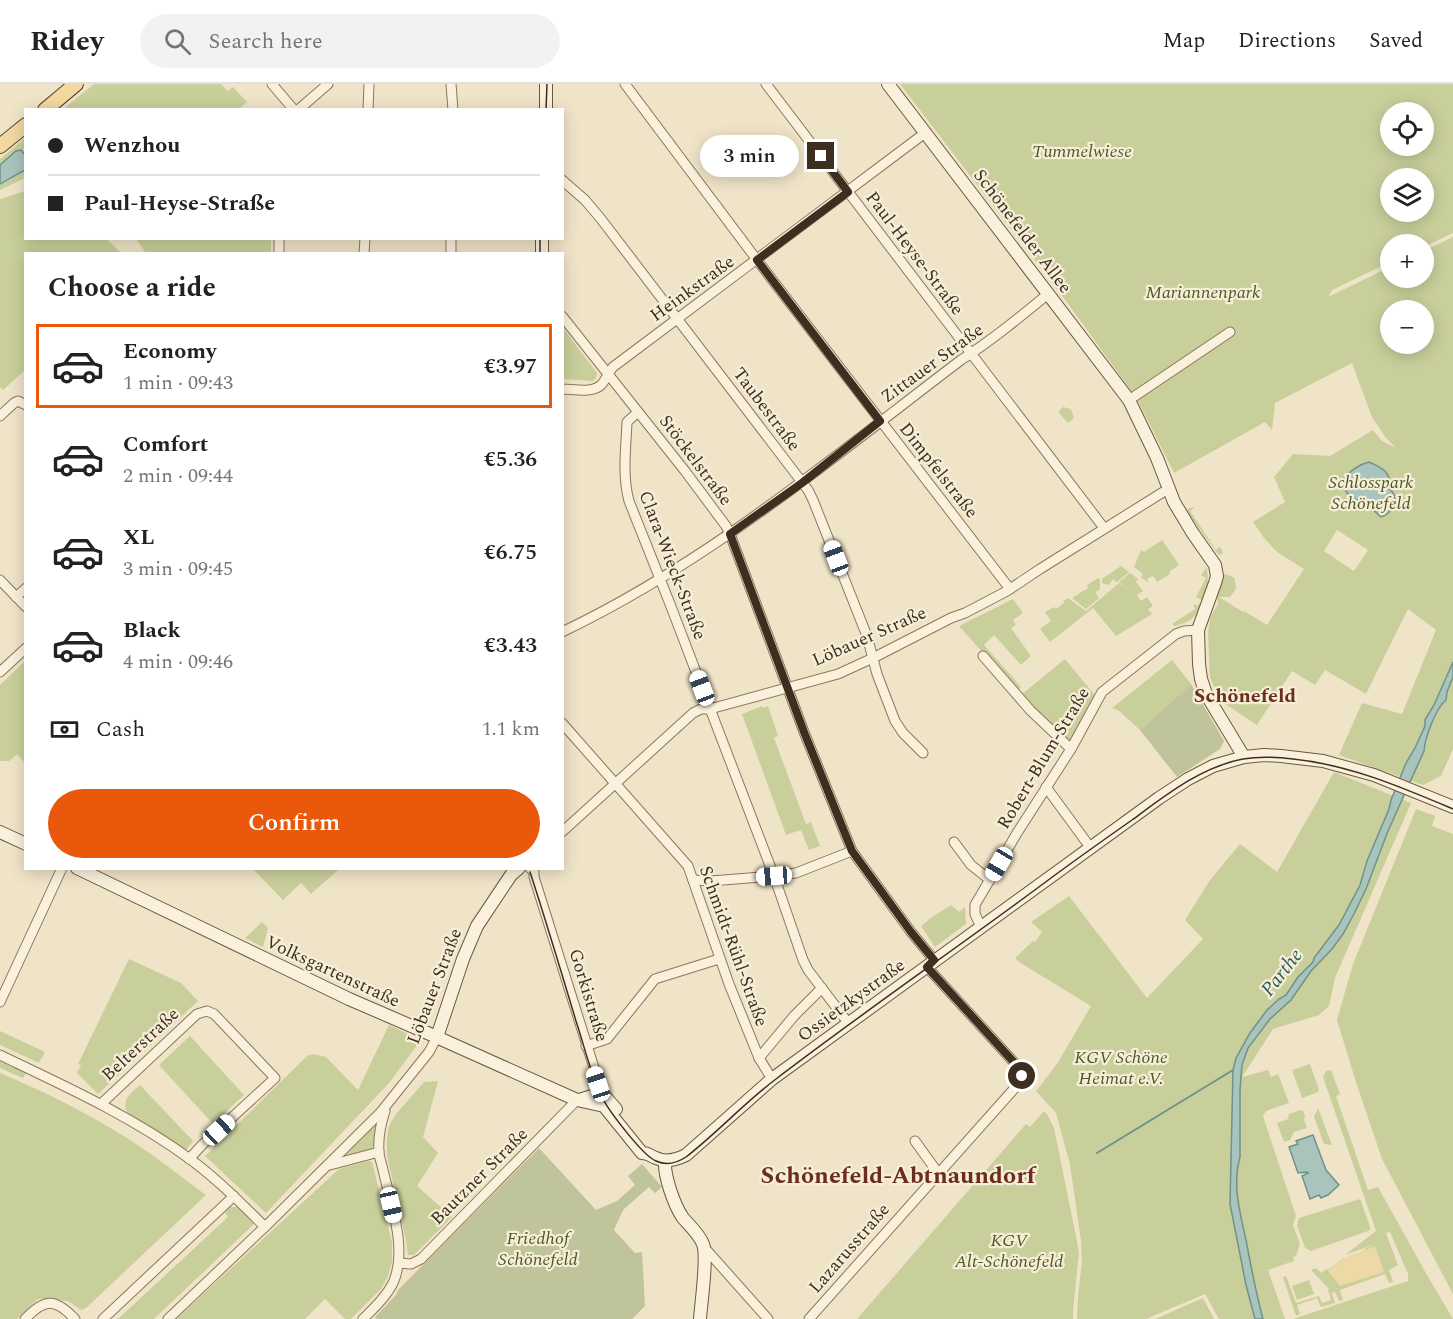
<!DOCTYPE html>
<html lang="en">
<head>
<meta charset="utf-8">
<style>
	:root { --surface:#fff; --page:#f2f2f2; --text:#222; --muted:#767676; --line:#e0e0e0; --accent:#ea580c }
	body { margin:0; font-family:Spectral,serif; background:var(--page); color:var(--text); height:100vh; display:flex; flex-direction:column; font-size:22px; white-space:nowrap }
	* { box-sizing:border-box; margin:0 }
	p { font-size:20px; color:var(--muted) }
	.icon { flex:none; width:33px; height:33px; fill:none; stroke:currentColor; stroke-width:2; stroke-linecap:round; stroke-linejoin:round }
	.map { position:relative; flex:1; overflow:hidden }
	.drawer { position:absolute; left:24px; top:168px; width:540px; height:618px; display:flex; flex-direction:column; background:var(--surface); border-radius:0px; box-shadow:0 3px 15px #0003 }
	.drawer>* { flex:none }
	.hud { position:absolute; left:24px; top:24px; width:540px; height:132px; border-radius:0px; box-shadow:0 3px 15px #0003; display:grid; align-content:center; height:132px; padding:0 24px; background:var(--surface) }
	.tools { position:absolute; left:1380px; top:18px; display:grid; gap:12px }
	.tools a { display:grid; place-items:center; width:54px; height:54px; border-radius:50%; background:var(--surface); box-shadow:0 3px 15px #0003; font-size:30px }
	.end { position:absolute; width:27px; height:27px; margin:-14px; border:8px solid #3d2e20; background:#fff; box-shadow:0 0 0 3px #fff }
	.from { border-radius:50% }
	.bubble { position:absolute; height:42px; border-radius:21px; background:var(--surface); box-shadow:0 3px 15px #0003; font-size:20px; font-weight:600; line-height:42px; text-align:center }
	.car { position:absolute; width:18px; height:36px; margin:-18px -9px; border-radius:8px; box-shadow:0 0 4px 2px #0007; background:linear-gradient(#fff 24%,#345 0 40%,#fff 0 76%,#345 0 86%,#fff 0) }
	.hud b { display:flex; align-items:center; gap:21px; height:57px; font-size:22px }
	.hud b+b { border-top:2px solid var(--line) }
	.hud i { width:15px; height:15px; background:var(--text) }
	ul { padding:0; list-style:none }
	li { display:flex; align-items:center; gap:18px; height:84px; margin:0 12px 9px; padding:0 12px; border:3px solid transparent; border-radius:0px }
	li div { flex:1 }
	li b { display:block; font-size:22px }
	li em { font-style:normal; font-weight:600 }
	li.on { border-color:var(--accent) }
	li>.icon { width:54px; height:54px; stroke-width:1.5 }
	h2 { padding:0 24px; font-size:27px; line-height:72px }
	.pay { display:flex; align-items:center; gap:15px; height:66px; padding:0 24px; font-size:22px }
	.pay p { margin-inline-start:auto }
	.cta { display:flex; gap:12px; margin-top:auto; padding:12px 24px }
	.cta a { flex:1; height:69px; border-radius:36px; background:var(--accent); color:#fff; font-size:24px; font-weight:600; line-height:69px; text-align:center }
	header { display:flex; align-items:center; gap:36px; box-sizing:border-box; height:84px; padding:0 30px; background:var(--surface); border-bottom:2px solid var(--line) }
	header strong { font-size:28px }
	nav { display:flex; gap:33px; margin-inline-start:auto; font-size:21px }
	.search { width:420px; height:54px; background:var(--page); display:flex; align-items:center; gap:15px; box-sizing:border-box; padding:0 21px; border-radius:33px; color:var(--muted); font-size:22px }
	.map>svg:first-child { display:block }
</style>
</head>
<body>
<header>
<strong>Ridey</strong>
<div class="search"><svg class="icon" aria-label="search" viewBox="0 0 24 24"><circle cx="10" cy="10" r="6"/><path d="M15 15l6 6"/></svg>Search here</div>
<nav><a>Map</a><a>Directions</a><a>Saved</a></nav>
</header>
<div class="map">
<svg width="1453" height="1235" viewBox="0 0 1453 1235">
	<rect width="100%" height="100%" fill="#f0e4c8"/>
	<g fill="#c9cf9b" fill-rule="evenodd">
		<path d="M94,0H221L228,7L233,3L247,18L240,24V26L63,25Z"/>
		<path d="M900,0H1453V149L1424,163V160H1390V178L1332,206L1328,213L1390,183V194H1424V167L1453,153V665L1441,692L1423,701L1339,671L1362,619L1402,630L1436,546L1408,525L1366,610L1325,586L1315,601L1292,587L1257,641L1222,618L1210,594L1208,549L1210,534L1218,520L1217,513L1224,490L1231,492L1235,495L1236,505L1230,513H1219L1243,528L1244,527L1267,541L1304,485L1277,468L1264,454L1253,438L1285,418L1274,393L1293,370L1330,372L1373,346L1382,357L1396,364L1386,354L1372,333L1352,279L1275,319L1272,346L1265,338L1174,389L1137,315L1066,217ZM1390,28H1424V62H1390ZM1390,94H1424V128H1390ZM1390,226H1424V260H1390ZM1337,446L1368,466L1354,487L1324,467Z"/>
		<path d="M25,52V94L0,106V75L23,56Z"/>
		<path d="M25,107L26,154L107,155L121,169L26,170L25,286L3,306L0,303V115Z"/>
		<path d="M136,155H271V169H146Z"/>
		<path d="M563,244L597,289L596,294L593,297L563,295Z"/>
		<path d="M1063,323L1071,325L1074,334L1068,339L1058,328Z"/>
		<path d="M1193,423L1194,424L1190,427L1216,466L1220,463L1223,469L1221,471L1218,470L1190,432L1187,425Z"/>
		<path d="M1162,456L1179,481L1169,488L1170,490L1157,498L1153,492L1147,495L1149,499L1141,493L1143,490L1134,483L1141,466L1144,468Z"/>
		<path d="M1121,482L1129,488L1117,498L1113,495L1109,501L1102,499V495Z"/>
		<path d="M1207,483L1208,500L1202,516L1196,513L1206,494L1201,491Z"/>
		<path d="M1130,489L1138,495L1136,498L1143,507L1137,511L1141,517L1147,513L1153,522L1148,525L1152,530L1116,552L1093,524L1050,558L1040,545L1051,537L1045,528L1054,523L1056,525L1064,519L1063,517L1068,514L1086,527L1119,499L1127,505L1119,498Z"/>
		<path d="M1098,494L1100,496V506L1095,508L1099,514L1086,525L1072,514L1088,504L1087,501Z"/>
		<path d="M1013,515L1023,529L1013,536L1016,541L1011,544L1031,572L1021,581L994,551L984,561L1021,603L1017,607L959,542Z"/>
		<path d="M1199,519L1201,520C1194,536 1191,537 1175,542L1172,540L1195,525L1193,520L1198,522Z"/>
		<path d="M1065,575L1094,610L1091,623L1071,660L1021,611Z"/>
		<path d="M1172,576L1191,600L1140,646L1118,626L1112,624Z"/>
		<path d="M25,577V679L17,670L9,677H0V601Z"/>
		<path d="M762,622L763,624L768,622L778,652L774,654L806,740L811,738L820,762L809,766L801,746L786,751L742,630Z"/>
		<path d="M1334,688L1411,719L1335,894L1329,922L1319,931L1273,945L1242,993L1268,986L1271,993L1278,990L1289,1019L1266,1027L1263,1032L1296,1132L1293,1141L1300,1160L1296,1172L1293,1173L1294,1177L1268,1186L1285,1235H1219L1205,1210L1146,1235H1077L1078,1212L1082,1177L1081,1157L1070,1081L1056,1029L1036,1007L1057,980L1091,922L1019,878L1015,874L1033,857L1035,858L1042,848L1031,838L1069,812L1147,914L1203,855L1185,836L1210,796L1240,760L1277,788Z"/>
		<path d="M1416,725L1435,732L1432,742L1453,750V1210L1382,1075L1356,998L1337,936L1353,880Z"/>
		<path d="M253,785H339L311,810L301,799L283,816Z"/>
		<path d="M951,821L959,828L965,823L966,840L935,863L921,842L932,833Z"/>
		<path d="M262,838L268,844L263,863L245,854Z"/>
		<path d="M129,875L181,899L198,917L98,1010L77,989L81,981L78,980Z"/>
		<path d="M389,941L421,956L389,999L266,1129L205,1072L307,972L313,970L326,973L358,1006Z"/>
		<path d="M0,947L45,968L39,979L0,961Z"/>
		<path d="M190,952L244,1011L213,1040L159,981Z"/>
		<path d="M0,976L27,988L23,994L0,984Z"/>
		<path d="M1310,980L1319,1005L1318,1008L1302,1014L1292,986Z"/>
		<path d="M1331,986L1340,1010L1336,1012L1368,1106L1378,1103L1427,1191L1453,1235H1293L1408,1197V1190L1390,1148L1386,1149L1398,1181L1389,1186L1393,1198L1389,1199L1385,1190L1340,1206L1343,1216L1339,1217L1335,1208L1332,1209L1335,1219L1321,1223L1317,1214L1297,1221L1300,1230L1296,1232L1283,1193L1286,1192L1296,1219L1319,1212L1322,1219L1331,1216L1328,1206L1329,1205L1311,1186L1316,1184L1321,1189L1326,1185L1328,1186L1344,1174L1372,1191L1364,1165L1375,1160L1345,1171L1376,1147L1323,993L1326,987Z"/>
		<path d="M0,989C48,1009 96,1033 139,1062C162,1077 184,1095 206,1111L86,1224L81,1226L68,1217L38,1215L17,1235H0Z"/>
		<path d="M438,997L423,1053L438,1069L417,1102L452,1133L414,1171H408L406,1157L387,1072V1054L389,1042L396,1030L424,998Z"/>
		<path d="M140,1001L193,1057L186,1066L126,1027C123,1014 131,1009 140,1001Z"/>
		<path d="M1318,1024L1332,1061L1324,1060L1314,1033Z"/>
		<path d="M1300,1026L1301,1027L1303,1026L1305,1033L1304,1036L1307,1044L1294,1048L1290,1056L1284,1058L1277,1039L1288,1035L1289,1030Z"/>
		<path d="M1044,1027L1047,1030L1054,1044L1077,1157L1079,1169L1073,1227V1235H857L1026,1040L1030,1043Z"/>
		<path d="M375,1040L377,1043L374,1061L371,1065L347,1071L345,1070Z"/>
		<path d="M368,1077L372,1078L392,1158V1178L388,1192L381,1205L351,1235H345L325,1215L305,1235H176L339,1085Z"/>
		<path d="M1360,1115L1371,1145L1368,1147L1311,1167L1305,1164L1297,1142L1299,1134Z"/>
		<path d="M230,1123H239L255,1139L154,1235H118L228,1133L225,1129Z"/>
		<path d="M1309,1196L1314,1210L1297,1216L1292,1202Z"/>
		<path d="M1203,1214L1214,1235H1155Z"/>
	</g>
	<path fill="#ecd9a5" d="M1375,1162L1384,1188L1340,1202L1328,1187L1344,1174Z"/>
	<g fill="#bfc49a">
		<path d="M1191,600L1224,657L1220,665L1177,693L1140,646Z"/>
		<path d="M539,1064L596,1126L617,1117L635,1101L628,1092L642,1080L662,1103L655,1109L649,1103L623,1126L614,1146L635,1169L642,1168L645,1222L632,1235H376L375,1233L396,1211L398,1206Z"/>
	</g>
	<g fill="#a9c4bc" stroke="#6f938a" stroke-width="1.5">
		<path d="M21,66L25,71V86L0,100V81L16,67Z"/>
		<path d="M1369,378C1377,382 1386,385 1389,394L1383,402L1385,405L1388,404C1401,412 1393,429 1381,433L1364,418L1354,415L1349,412L1344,404L1343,395C1351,387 1357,381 1369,378Z"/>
		<path d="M1453,578V593L1447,608L1446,616C1436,624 1425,653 1424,667L1388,747L1366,805L1354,830L1343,850L1332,865L1311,887L1291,916L1270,935L1248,964L1242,981L1240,1006V1073C1232,1102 1240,1128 1246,1156C1251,1183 1256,1209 1263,1235H1255L1246,1201L1230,1120L1233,986L1236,974L1250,949L1267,926L1279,915L1286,911L1298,893L1313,878L1314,874L1339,841L1360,801L1367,777L1389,725L1391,716L1406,679L1415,664L1425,642V636L1434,621Z"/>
		<path d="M1313,1051L1326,1086L1339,1101L1328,1111L1321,1114L1319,1111L1310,1115L1302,1092L1308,1089L1307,1088L1298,1089L1289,1063L1298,1060L1296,1057Z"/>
	</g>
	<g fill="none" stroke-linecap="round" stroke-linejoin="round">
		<path stroke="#6f938a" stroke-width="2" d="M1097,1069L1233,986"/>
		<g stroke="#8d765c" stroke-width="11">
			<g id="minor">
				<path d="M272,0L294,26"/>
				<path d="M451,0L453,26"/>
				<path d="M625,0L757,176L1010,505"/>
				<path d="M766,0L1104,444"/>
				<path d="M298,26L328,0"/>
				<path d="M368,26L369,0"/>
				<path d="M562,96L585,116L601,135L808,406L813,416L867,552L877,590L895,637L903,649L923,669"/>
				<path d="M279,170V154"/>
				<path d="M364,170L365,154"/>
				<path d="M451,170V154"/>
				<path d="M562,232L685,387L726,442L730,450L804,648L852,767L911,848L934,876"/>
				<path d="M562,305C574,305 593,310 602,300C606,295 609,288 613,283L925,49"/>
				<path d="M1129,316L1230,248"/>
				<path d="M638,328L627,338C626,364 622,391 629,417L670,520L774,792L803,876L808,886L849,940"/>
				<path d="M0,332L14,319L18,317L26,321"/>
				<path d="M0,496L26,523"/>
				<path d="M16,513L26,504"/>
				<path d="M562,548C709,478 833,373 961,276C992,256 1020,233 1048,210"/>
				<path d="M983,572L1030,626L1071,665"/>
				<path d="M0,588L26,564"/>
				<path d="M562,639L688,782L729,900L759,974L772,995"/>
				<path d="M1046,703L1090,763"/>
				<path d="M562,748L693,629L701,625H710L838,590L873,574L951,534L965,529L1007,507L1040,485L1168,405"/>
				<path d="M954,758L971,781L990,796"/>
				<path d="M530,784L534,788V793L602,1009"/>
				<path d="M693,796L711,797L774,792L796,789L852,767"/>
				<path d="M981,843L975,830V821L1017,749L1071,665L1102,608L1176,550L1184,547L1198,546"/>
				<path d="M0,918L62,784"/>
				<path d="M586,962L607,955L655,895L719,875"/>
				<path d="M0,971C65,1002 131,1032 190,1075C217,1095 241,1119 265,1143"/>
				<path d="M759,974L794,932L822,904"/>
				<path d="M101,1020L197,930L207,927L214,930L275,994L202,1061L189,1075"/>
				<path d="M915,1057L938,1089"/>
				<path d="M330,1081L379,1068"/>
				<path d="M703,1162L768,1235"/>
				<path d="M399,1179L411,1180L421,1175L577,1016"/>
				<path d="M25,1235C45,1214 55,1214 75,1235"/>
				<path d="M103,1235L234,1112"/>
				<path d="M168,1235L270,1138L380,1029L429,968L437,953"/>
				<path d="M363,1235C374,1224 386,1213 393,1199C408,1166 391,1121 383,1086C382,1080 379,1074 379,1068C378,1055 381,1039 385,1027"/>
				<path d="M809,1235L1021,997L1022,992L1021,986L927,883"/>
			</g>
		</g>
		<g stroke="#6f573f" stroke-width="14">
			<g id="secondary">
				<path d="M888,0L1129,316L1157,374L1174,418L1192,448L1215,481L1217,492L1215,499L1198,546L1199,580L1201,595L1206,610L1244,673"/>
				<path d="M546,26V0"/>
				<path d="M542,170V154"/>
				<path d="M0,748L26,760"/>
				<path d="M77,784L349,915L423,947L577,1016L604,1022L642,1069C649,1069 650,1072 656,1074C666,1079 676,1076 686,1071L772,995L1159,714L1188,695L1213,682L1244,673L1264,671L1281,672L1323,677L1374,691L1453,723"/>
				<path d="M437,953L463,875L477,842L511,791L519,784"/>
				<path d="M579,1016L602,1009L616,1025"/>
				<path d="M665,1077C664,1092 674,1121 683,1134C690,1142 699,1150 703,1160C708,1173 701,1219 700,1235"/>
			</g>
		</g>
		<g stroke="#5b4430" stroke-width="16">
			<g id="primary">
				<path d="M45,26L76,0"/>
				<path d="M0,62L26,41"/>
			</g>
		</g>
		<use href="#minor" stroke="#faf1dc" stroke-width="9"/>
		<use href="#secondary" stroke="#faf1dc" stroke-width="12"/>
		<use href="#primary" stroke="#f3d9a0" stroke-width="14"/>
		<g stroke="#3d2e20" stroke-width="1.5">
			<path d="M546,26L547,0"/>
			<path d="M540,170V154"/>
			<path d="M530,788C546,837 561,887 576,937C584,961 590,988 601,1011C607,1025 643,1072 656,1077C667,1082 677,1079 686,1073C717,1049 744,1019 776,995C866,926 960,862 1051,794C1078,774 1105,755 1132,736C1166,711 1201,683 1243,675C1260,672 1277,673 1293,675C1350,681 1401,703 1453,725"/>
		</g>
	</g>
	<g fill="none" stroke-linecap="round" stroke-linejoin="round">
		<path stroke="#3d2e20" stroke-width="8" d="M821,72L848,108L757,176L880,337L802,399L730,450L804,648L852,767L911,848L934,876L927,883L1021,986L1022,992"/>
	</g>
	<g text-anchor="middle" stroke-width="4.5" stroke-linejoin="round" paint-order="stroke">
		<g font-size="18" font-style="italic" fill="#4d5a26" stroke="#f7eed8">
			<text x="1082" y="73">Tummelwiese</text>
			<text x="1203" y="214">Mariannenpark</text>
			<text x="1371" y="404">Schlosspark<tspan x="1371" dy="21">Schönefeld</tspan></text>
			<text x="1121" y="979">KGV Schöne<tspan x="1121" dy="21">Heimat e.V.</tspan></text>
			<text x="538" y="1160">Friedhof<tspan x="538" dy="21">Schönefeld</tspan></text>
			<text x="1009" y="1162">KGV<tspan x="1009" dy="21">Alt-Schönefeld</tspan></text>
		</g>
		<g font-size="18" fill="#3d2e20" stroke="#f7eed8">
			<text transform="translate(1023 147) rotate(53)" y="6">Schönefelder Allee</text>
			<text transform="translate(915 169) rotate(53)" y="6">Paul-Heyse-Straße</text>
			<text transform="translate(692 204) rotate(-36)" y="6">Heinkstraße</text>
			<text transform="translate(932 279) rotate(-36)" y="6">Zittauer Straße</text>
			<text transform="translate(767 325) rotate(53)" y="6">Taubestraße</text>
			<text transform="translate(696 376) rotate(53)" y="6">Stöckelstraße</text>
			<text transform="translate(939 386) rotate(52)" y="6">Dimpfelstraße</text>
			<text transform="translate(673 481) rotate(69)" y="6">Clara-Wieck-Straße</text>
			<text transform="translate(869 552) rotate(-24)" y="6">Löbauer Straße</text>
			<text transform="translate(1043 674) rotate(-59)" y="6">Robert-Blum-Straße</text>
			<text transform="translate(734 862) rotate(70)" y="6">Schmidt-Rühl-Straße</text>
			<text transform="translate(333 887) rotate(25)" y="6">Volksgartenstraße</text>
			<text transform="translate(434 902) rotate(-69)" y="6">Löbauer Straße</text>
			<text transform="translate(589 911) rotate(73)" y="6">Gorkistraße</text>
			<text transform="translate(851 916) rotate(-36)" y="6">Ossietzkystraße</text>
			<text transform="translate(140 960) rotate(-43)" y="6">Belterstraße</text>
			<text transform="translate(479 1092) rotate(-45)" y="6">Bautzner Straße</text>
			<text transform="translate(849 1164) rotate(-49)" y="6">Lazarusstraße</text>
		</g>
		<g font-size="20" font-weight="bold" fill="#6b2e1e" stroke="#f7eed8">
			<text x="1245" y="618">Schönefeld</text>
		</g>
		<g font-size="20" font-style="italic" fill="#2f5d5a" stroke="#f7eed8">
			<text transform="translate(1281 888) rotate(-52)" y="7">Parthe</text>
		</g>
		<g font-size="24" font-weight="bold" fill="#6b2e1e" stroke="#f7eed8">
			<text x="898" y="1099">Schönefeld-Abtnaundorf</text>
		</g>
	</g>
</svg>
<div class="tools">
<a><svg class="icon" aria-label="locate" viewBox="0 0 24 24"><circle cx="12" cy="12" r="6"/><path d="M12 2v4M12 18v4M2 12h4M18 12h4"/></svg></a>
<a><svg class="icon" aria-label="layers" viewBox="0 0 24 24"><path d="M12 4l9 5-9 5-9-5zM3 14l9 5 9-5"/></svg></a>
<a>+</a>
<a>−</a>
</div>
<i class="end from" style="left:1022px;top:992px"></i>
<i class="end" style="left:821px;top:72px"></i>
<div class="bubble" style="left:700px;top:51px;width:99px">3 min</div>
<i class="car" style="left:836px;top:474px;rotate:339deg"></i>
<i class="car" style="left:702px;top:604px;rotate:339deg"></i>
<i class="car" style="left:999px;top:780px;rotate:210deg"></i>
<i class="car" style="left:774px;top:792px;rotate:266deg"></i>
<i class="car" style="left:598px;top:1000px;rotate:342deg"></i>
<i class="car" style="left:219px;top:1046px;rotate:47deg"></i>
<i class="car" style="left:391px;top:1121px;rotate:167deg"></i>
<div class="hud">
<b><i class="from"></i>Wenzhou</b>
<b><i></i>Paul-Heyse-Straße</b>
</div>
<section class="drawer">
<h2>Choose a ride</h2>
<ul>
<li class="on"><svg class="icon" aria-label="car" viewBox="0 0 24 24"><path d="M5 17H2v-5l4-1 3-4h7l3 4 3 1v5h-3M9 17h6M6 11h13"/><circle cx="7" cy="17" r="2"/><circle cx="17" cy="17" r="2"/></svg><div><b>Economy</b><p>1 min · 09:43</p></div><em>€3.97</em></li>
<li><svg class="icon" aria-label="car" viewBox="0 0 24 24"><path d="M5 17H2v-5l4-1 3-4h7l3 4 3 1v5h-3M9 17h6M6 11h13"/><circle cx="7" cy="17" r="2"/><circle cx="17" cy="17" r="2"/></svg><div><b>Comfort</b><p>2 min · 09:44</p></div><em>€5.36</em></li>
<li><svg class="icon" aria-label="car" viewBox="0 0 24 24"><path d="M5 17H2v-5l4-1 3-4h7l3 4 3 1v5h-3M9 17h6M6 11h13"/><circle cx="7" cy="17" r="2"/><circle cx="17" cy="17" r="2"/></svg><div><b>XL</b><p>3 min · 09:45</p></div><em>€6.75</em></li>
<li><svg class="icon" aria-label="car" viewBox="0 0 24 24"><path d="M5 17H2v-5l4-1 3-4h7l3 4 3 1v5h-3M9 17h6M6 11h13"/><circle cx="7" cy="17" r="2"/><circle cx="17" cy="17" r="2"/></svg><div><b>Black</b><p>4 min · 09:46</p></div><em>€3.43</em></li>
</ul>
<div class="pay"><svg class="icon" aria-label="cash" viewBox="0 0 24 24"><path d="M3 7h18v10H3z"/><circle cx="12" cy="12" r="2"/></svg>Cash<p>1.1 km</p></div>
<div class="cta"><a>Confirm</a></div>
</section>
</div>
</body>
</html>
